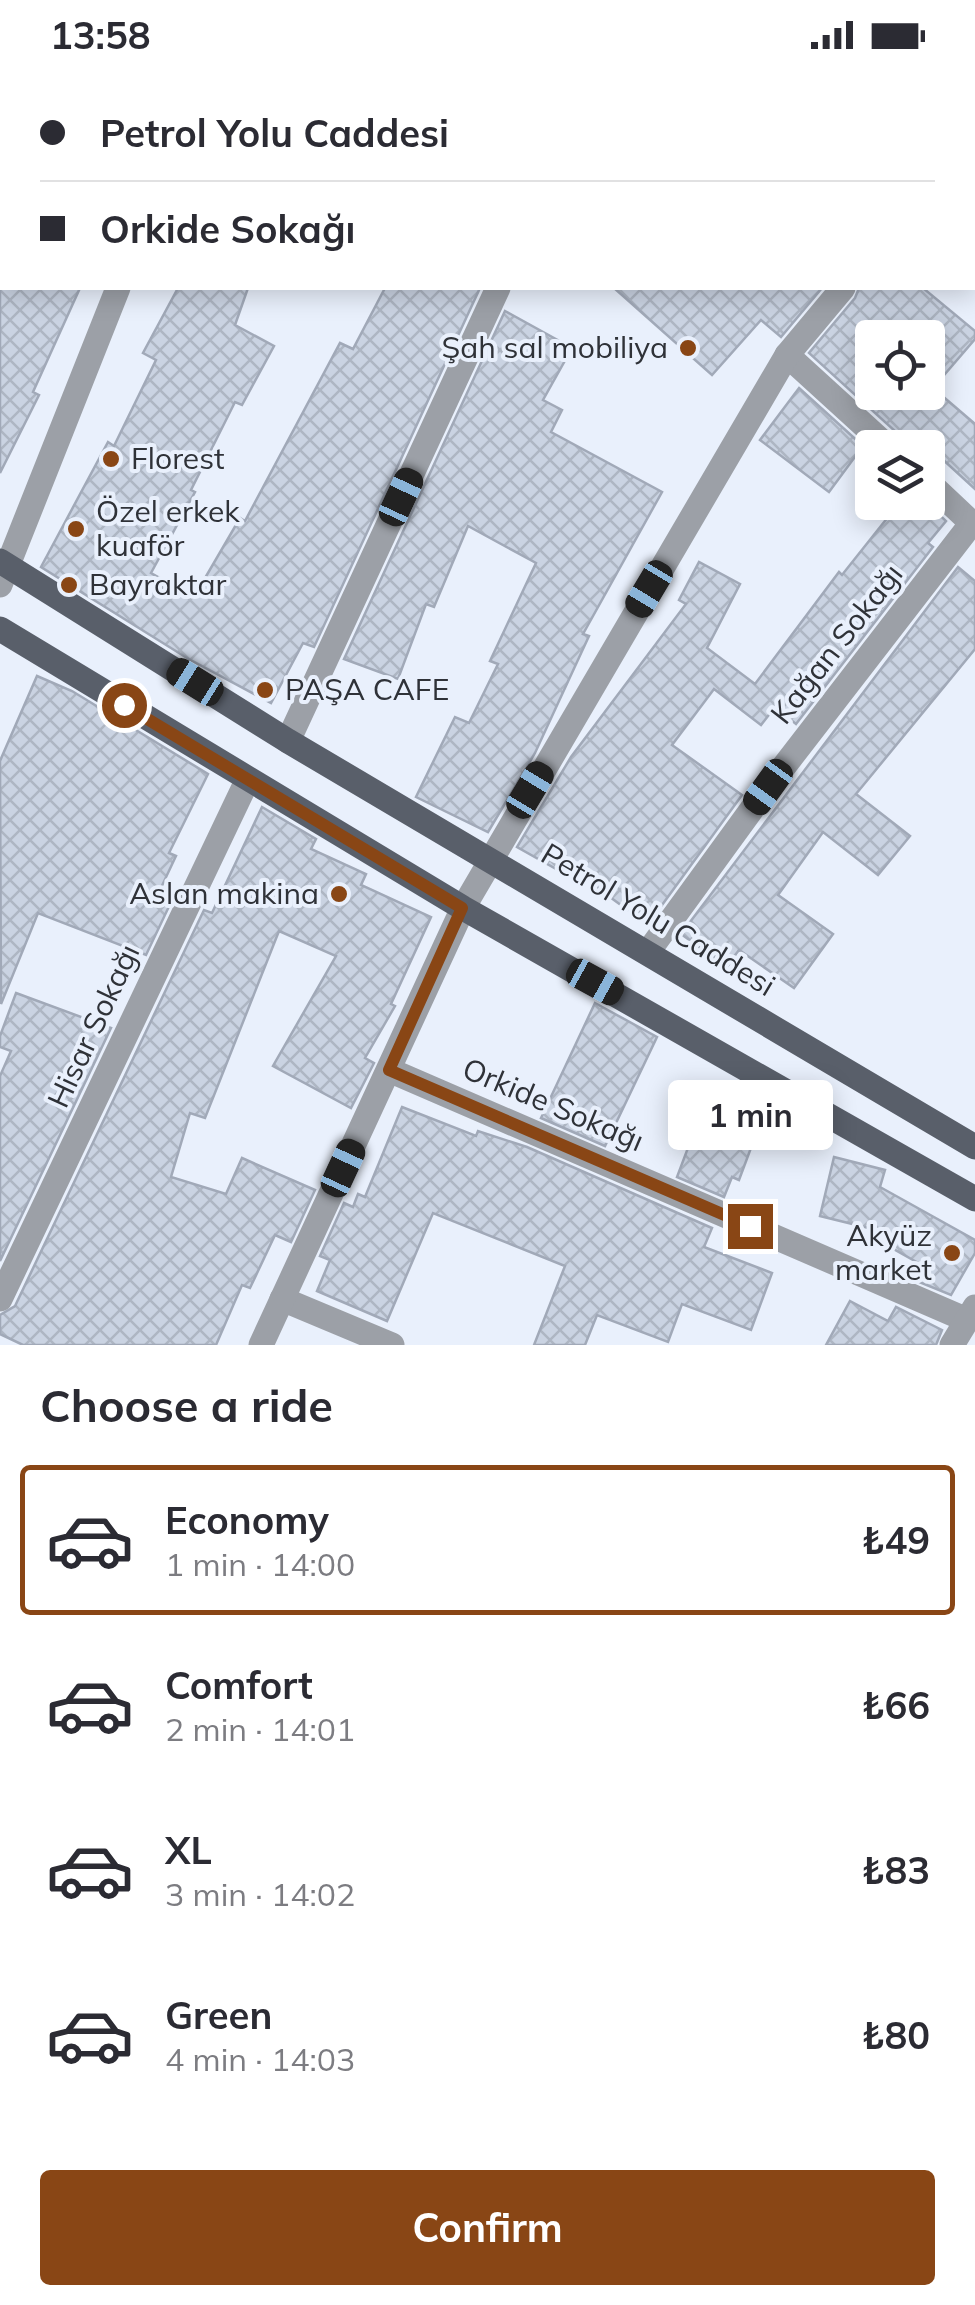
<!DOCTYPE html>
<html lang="en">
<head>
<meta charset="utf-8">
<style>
	:root { --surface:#fff; --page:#f2f2f3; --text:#2b2b33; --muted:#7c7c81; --line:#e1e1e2; --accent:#894615 }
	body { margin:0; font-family:Mulish,sans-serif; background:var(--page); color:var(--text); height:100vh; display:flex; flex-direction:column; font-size:38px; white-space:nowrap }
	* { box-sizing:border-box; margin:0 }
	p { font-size:32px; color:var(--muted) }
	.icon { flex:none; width:55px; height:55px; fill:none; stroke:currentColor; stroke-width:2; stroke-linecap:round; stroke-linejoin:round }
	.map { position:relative; height:1275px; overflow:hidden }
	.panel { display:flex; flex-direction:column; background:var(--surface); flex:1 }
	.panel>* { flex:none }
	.hud { position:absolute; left:0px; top:0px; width:975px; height:220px; box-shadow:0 5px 25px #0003; display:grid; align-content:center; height:220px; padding:0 40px; background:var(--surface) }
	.tools { position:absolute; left:855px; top:250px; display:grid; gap:20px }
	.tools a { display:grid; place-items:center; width:90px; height:90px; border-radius:10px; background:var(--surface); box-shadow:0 5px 25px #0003; font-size:50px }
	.end { position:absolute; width:45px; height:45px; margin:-22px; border:12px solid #894615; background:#fff; box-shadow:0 0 0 5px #fff }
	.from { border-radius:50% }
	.bubble { position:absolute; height:70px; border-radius:10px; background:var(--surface); box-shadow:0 5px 25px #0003; font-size:32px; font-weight:700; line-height:70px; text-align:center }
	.car { position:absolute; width:30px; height:60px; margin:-30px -15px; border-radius:12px; box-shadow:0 0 8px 2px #0007; background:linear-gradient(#222 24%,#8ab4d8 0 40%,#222 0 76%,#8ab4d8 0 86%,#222 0) }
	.hud b { display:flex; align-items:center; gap:35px; height:95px; font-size:38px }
	.hud b+b { border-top:2px solid var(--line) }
	.hud i { width:25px; height:25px; background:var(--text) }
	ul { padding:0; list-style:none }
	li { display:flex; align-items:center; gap:30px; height:150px; margin:0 20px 15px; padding:0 20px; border:5px solid transparent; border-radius:10px }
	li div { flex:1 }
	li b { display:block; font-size:38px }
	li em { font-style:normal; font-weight:700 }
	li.selected { border-color:var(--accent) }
	li>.icon { width:90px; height:90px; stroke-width:1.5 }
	h2 { padding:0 40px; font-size:45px; line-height:120px }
	.action { display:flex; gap:20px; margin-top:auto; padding:20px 40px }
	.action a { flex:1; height:115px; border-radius:10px; background:var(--accent); color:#fff; font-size:40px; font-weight:700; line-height:115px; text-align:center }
	.status { display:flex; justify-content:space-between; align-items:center; height:70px; padding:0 50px; background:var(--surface); direction:ltr }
	.status svg { height:28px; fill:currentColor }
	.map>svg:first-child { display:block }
</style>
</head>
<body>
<div class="status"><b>13:58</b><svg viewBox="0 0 49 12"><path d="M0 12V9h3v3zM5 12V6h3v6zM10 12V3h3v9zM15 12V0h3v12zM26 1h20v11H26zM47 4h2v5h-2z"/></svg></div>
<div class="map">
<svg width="975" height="1275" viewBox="0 0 975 1275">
	<defs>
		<pattern id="building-cross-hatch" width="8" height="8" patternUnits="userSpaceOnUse" patternTransform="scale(2.5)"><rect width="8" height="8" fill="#cad3e2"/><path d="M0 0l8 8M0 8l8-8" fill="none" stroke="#aeb6c3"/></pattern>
	</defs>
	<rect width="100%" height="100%" fill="#e9f0fc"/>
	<g fill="url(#building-cross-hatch)" stroke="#a1a9b8" stroke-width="2.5" fill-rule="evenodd">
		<path d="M0,218H80L33,322L39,325L0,403Z"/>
		<path d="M178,218H248L235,255L274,276L242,335L235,332L191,420L195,422L151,503L194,527L240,448L245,451L340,273L353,279L385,218H480L314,577L303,573L271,633L187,588L41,497L108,372L114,376L156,290L143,283Z"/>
		<path d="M614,218H822L781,267L761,250L712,305Z"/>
		<path d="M859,218H923L975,261V269L933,318L975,354V419L915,364L908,373L809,283L855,228ZM872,268H928V322H872Z"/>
		<path d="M505,241L572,278L543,330L562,340L551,362L662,422L583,564L589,566L535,683L488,762L416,727L455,647L469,653L498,594L490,591L536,493L468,456L434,537L426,534L398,609L344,589Z"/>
		<path d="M799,318L863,376L829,422L760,370Z"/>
		<path d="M900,432H926L946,451L928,473L933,477L796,654L775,637L761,655L714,619L672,675L742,725L654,846L646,841L640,849L577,803L574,809L517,777L571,687L686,534L679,530L699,492L740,514L707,578L755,614L839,502L842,505Z"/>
		<path d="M958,497L975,511V579L856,724L910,766L878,805L823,762L778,825L833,864L794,918L739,880L727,897L681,864Z"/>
		<path d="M37,606L72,621L208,704L169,783L176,786L159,822L173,828L146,885L38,843L1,934L0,691Z"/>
		<path d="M262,737L316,769L311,779L366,804L361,815L431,847L391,934L395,936L365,988L374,993L351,1038L273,996L336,886L279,861L205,1048L190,1043L171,1107L226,1124L242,1088L315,1120L291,1172L275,1165L250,1218L242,1215L216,1275H23L0,1264V1245L15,1236L204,840L212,843Z"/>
		<path d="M16,923L111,958L0,1191V1006L11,981L0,977V966Z"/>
		<path d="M595,933L657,967L605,1076L541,1048Z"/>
		<path d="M709,1022L764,1043L739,1110L732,1107L724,1127L677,1107Z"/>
		<path d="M402,1037L476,1066L478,1061L527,1077L712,1158L704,1177L772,1203L751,1260L682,1234L668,1272L597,1245L585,1275H534L565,1196L433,1143L387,1251L317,1221L330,1190L320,1186L344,1133L353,1137L358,1124L365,1127Z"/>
		<path d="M834,1087L885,1100L880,1117L975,1170V1183L951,1225L912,1209L920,1194L890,1177L897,1165L820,1146Z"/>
		<path d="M850,1231L888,1251L896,1237L942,1260L936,1275H826Z"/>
	</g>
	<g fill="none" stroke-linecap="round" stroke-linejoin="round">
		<g stroke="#9ca0a7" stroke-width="25">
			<path d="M209,2L210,0"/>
			<path d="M602,2L603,0"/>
			<path d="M972,62L975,59"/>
			<path d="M0,71L2,72"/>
			<path d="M787,285L889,378"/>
			<path d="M928,412L975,456"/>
			<path d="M0,515L118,218"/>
			<path d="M288,671L498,218"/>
			<path d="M648,882L768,717L972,453"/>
			<path d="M389,1000L967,1250"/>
			<path d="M0,1229L247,711"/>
			<path d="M282,1229L392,1275"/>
			<path d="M261,1275L463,838L787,285L843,218"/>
			<path d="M952,1275L975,1237"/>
		</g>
		<g stroke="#595f6a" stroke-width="25">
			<path d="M0,491L288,671L975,1077"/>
			<path d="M0,559L463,838L975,1129"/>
		</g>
	</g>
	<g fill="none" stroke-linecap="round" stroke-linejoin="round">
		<path stroke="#894615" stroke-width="12" d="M124,635L462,838L389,1000L750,1156"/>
	</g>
	<g fill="#894615" stroke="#e9f0fc" stroke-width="4">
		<circle cx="688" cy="278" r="10"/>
		<circle cx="111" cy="389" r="10"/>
		<circle cx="76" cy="459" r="10"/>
		<circle cx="69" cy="515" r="10"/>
		<circle cx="265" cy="620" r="10"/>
		<circle cx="339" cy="824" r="10"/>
		<circle cx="952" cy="1183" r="10"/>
	</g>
	<g text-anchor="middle" stroke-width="8" stroke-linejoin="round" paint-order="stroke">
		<g font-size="30" fill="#2f3238" stroke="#e9f0fc" text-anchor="start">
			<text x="668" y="288" text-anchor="end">Şah sal mobiliya</text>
			<text x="131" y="399">Florest</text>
			<text x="96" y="452">Özel erkek<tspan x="96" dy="34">kuaför</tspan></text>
			<text x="89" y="525">Bayraktar</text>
			<text x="285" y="630">PAŞA CAFE</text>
			<text x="319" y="834" text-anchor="end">Aslan makina</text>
			<text x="932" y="1176" text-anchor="end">Akyüz<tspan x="932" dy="34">market</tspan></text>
		</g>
		<g font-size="30" fill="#2f3238" stroke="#e9f0fc">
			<text transform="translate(837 574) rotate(-52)" y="10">Kağan Sokağı</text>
			<text transform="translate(658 850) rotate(31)" y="10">Petrol Yolu Caddesi</text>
			<text transform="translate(94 956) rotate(-65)" y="10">Hisar Sokağı</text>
			<text transform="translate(553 1035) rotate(23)" y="10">Orkide Sokağı</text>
		</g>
	</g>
</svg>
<div class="tools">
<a><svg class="icon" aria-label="locate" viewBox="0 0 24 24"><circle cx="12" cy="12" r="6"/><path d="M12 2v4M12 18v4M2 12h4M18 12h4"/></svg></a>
<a><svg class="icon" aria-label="layers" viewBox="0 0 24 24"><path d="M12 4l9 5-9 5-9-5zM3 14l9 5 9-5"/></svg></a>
</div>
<i class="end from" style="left:124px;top:635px"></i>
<i class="end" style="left:750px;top:1156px"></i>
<div class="bubble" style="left:668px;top:1010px;width:165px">1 min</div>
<i class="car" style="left:401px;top:427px;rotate:25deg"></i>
<i class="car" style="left:649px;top:519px;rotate:211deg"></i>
<i class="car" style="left:195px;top:612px;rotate:302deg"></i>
<i class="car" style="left:768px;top:717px;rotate:216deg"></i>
<i class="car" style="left:530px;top:720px;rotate:31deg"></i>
<i class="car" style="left:595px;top:912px;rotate:119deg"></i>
<i class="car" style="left:343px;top:1098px;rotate:25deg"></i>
<div class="hud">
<b><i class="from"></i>Petrol Yolu Caddesi</b>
<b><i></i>Orkide Sokağı</b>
</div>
</div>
<section class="panel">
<h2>Choose a ride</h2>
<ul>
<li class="selected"><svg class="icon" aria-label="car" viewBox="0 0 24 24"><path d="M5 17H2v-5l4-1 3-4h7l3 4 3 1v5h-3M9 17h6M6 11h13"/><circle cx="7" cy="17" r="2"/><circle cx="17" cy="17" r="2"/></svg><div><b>Economy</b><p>1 min · 14:00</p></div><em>₺49</em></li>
<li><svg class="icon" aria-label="car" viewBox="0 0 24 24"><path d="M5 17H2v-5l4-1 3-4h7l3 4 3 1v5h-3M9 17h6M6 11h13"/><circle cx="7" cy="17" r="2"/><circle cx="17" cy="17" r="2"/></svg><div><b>Comfort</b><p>2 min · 14:01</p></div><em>₺66</em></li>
<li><svg class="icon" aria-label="car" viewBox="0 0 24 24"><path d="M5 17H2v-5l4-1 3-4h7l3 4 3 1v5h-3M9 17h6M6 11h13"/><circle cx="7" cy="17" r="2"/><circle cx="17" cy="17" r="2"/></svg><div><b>XL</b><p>3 min · 14:02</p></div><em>₺83</em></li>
<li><svg class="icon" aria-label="car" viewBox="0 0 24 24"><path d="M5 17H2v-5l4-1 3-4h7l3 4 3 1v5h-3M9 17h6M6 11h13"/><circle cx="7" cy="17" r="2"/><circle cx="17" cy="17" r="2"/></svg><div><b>Green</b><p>4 min · 14:03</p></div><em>₺80</em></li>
</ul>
<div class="action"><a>Confirm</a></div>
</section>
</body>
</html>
